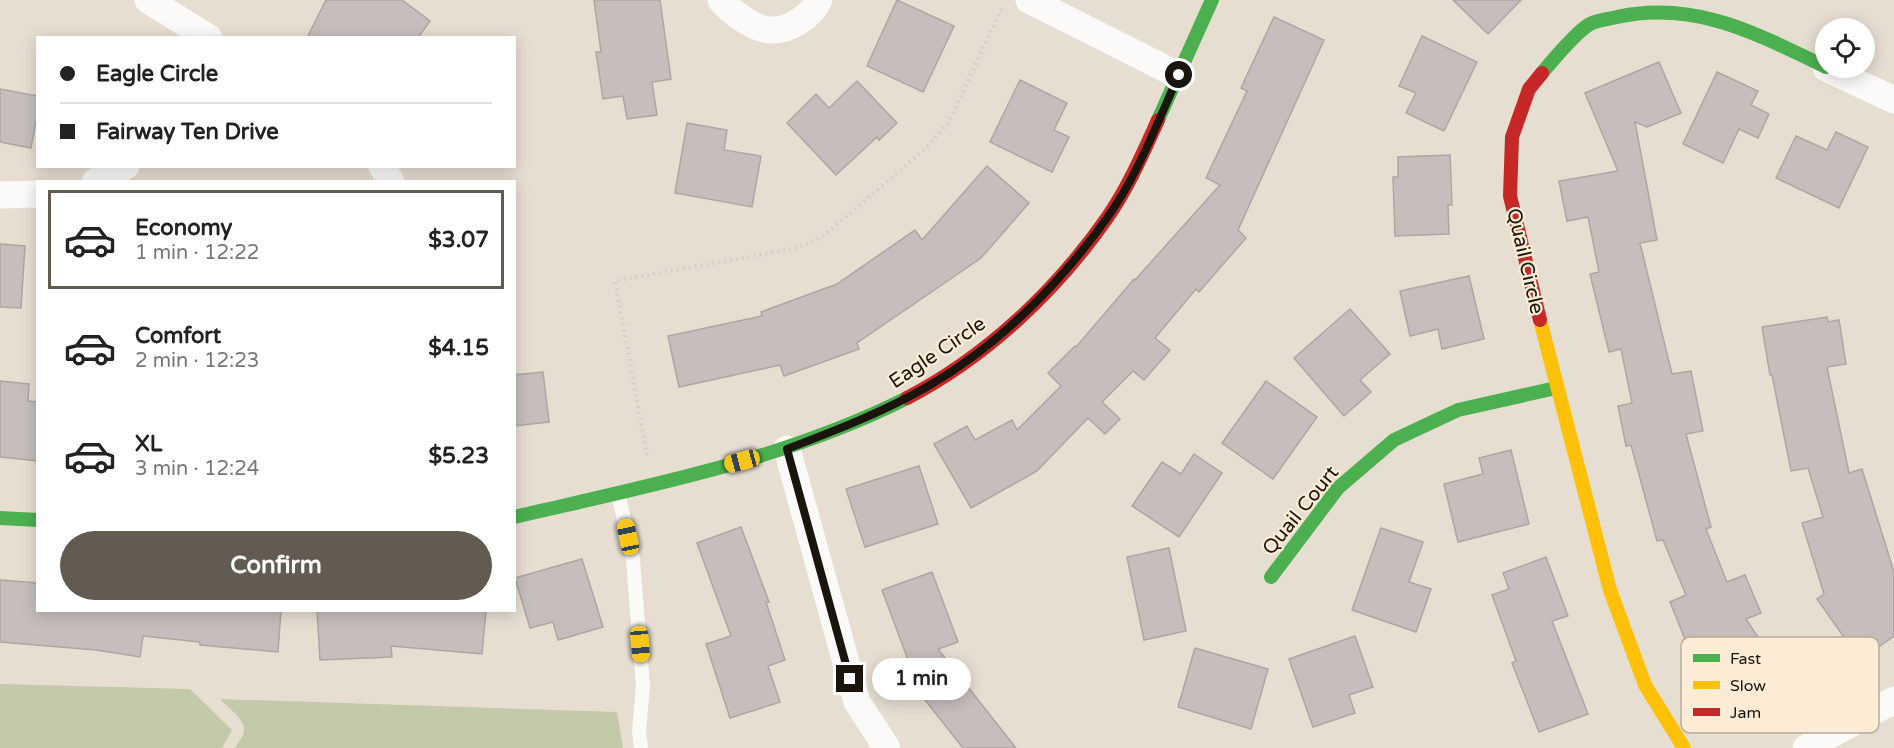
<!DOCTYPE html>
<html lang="en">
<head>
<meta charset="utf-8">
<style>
	:root { --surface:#fff; --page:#f6f6f6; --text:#222; --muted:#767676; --line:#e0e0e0; --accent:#615b51 }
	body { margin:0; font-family:"Varela Round",sans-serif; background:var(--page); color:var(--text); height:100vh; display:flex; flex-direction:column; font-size:22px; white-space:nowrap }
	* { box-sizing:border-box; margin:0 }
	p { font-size:20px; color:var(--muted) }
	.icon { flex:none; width:33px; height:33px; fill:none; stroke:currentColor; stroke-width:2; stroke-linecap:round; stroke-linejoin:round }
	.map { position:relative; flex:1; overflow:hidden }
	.side { position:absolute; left:36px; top:180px; width:480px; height:432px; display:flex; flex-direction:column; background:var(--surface); border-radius:0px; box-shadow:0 3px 15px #0003 }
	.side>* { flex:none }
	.guide { position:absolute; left:36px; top:36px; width:480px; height:132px; border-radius:0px; box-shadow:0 3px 15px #0003; display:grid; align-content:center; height:132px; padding:0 24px; background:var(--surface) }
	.buttons { position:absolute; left:1815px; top:18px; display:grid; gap:12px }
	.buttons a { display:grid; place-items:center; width:60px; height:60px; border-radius:50%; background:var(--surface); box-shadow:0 3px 15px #0003; font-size:30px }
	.end { position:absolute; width:27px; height:27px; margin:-14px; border:8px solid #19140c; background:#fff; box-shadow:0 0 0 3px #fff }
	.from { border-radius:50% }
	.bubble { position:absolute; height:42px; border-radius:21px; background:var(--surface); box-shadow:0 3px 15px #0003; font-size:20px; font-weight:800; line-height:42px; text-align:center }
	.car { position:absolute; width:18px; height:36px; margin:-18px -9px; border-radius:8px; box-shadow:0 0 4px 2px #0007; background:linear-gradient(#f5c518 24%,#345 0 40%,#f5c518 0 76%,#345 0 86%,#f5c518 0) }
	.guide b { display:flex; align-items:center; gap:21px; height:57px; font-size:22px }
	.guide b+b { border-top:2px solid var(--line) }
	.guide i { width:15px; height:15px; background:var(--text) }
	ul { padding:10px 0 0; list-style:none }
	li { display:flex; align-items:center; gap:18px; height:99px; margin:0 12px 9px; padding:0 12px; border:3px solid transparent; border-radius:0px }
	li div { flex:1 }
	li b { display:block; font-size:22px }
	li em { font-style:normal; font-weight:800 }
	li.selected { border-color:var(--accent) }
	li>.icon { width:54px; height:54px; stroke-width:1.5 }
	.primary-button { display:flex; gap:12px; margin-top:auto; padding:12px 24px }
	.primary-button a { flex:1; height:69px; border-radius:36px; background:var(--accent); color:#fff; font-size:24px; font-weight:800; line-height:69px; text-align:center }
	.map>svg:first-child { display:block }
</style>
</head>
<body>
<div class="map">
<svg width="1894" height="748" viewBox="0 0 1894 748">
	<rect width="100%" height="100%" fill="#e6ded1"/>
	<g fill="#c3c9a9">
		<path d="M0,684L190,689L232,730L222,748H0Z"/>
		<path d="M220,699L617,712L623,748H235C238,743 244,736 244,730C245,719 227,707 220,699Z"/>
	</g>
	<g fill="#c5bebc" stroke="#ada6a3" stroke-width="1.5">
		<path d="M326,0H402L430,21L418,38H307Z"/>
		<path d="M594,0H660L671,79L652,82L657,115L627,119L623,96L603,99L596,52H601Z"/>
		<path d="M897,0L954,26L923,92L867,66Z"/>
		<path d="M1453,0H1521L1488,34Z"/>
		<path d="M1274,17L1324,40L1238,230L1246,238L1199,292L1196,289L1155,338L1170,350L1144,380L1133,371L1102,402L1120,419L1105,434L1088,418L1037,471L971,508L934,444L967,426L975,440L1012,420L1017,430L1061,386L1048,373L1075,346L1076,347L1134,279L1135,280L1220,185L1206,178L1247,91L1241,88Z"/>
		<path d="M1422,36L1477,62L1444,131L1406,113L1416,93L1399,86Z"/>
		<path d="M1659,62L1681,113L1647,127L1635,122L1657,240L1640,243L1672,374L1691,371L1703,431L1686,434L1711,527L1706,529L1727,582L1745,575L1761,613L1746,619L1794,692L1752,720L1736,697L1718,709L1694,671L1697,669L1670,602L1686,595L1663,540L1657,541L1631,445L1626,446L1618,406L1632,403L1621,349L1609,352L1590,274L1599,272L1588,217L1567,221L1559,181L1618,171L1585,93Z"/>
		<path d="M1717,72L1758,91L1751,105L1769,114L1758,138L1739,129L1723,163L1683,144Z"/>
		<path d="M1020,80L1067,103L1054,130L1069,137L1052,172L990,142Z"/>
		<path d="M857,81L897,123L879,140L877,137L836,175L787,123L816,94L829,108Z"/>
		<path d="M0,89L38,96V110L31,148L0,142Z"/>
		<path d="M687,123L727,130L724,150L761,156L752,207L675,193Z"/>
		<path d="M1836,132L1868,147L1839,208L1776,178L1796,136L1827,150Z"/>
		<path d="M1450,155L1452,205H1448L1449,234L1395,236L1393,177H1398V157Z"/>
		<path d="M987,166L1029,203L981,258L857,343L859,349L784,376L780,365L679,387L668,336L762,316L761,312L837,284L915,230L922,240Z"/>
		<path d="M0,244L25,246L21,308L0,307Z"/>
		<path d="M1469,276L1484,339L1442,349L1438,329L1410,336L1400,291Z"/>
		<path d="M1350,309L1390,354L1360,380L1371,392L1344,416L1294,358Z"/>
		<path d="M1827,317L1828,322L1839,320L1846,364L1827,367L1849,473L1862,469L1894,572V636L1860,660L1817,599L1824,594L1802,523L1823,517L1808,468L1791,471L1772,375H1770L1762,327Z"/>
		<path d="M543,372L549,422L514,426V375Z"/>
		<path d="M0,381L29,384L28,401L38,402V461L0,457Z"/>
		<path d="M1266,381L1317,417L1273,479L1222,443Z"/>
		<path d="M1511,450L1529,524L1458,542L1444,484L1483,474L1479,458Z"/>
		<path d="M1194,454L1222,473L1179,537L1132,506L1162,462L1181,474Z"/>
		<path d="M919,466L938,524L865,547L846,489Z"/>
		<path d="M741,527L769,602H766L785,660L768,666L780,702L730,718L706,644L731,636L697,543Z"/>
		<path d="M1381,528L1423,542L1409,582L1431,589L1416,632L1352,610Z"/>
		<path d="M1169,548L1186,631L1144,640L1127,557Z"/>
		<path d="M1546,557L1568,616L1552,621L1588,714L1539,732L1512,663L1516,661L1492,595L1509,589L1503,573Z"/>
		<path d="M582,559L603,627L558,640L553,622L530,628L515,578Z"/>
		<path d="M932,572L958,642L938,649L1016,748H963L921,695L882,590Z"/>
		<path d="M0,580L38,583V610H281L278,652L200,645V642L143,636L140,657L96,650L0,642Z"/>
		<path d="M317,610H486L482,654L391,646L392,657L320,660Z"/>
		<path d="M1355,636L1373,687L1349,695L1355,713L1313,727L1289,659Z"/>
		<path d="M1195,648L1268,669L1251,729L1178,707Z"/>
	</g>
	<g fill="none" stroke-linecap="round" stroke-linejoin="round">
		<path stroke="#d0cdc9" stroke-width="4" stroke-dasharray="1.5 4.5" stroke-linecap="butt" d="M647,455L615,281L798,248L822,237L925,149L948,123L1003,6"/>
		<path stroke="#fbfaf8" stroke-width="14" d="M618,493L633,560L643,686L639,731L641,748"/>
		<g stroke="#fbfaf8" stroke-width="27">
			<path d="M148,0L209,38"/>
			<path d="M721,0C731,12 756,31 773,30C791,30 811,16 819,0"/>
			<path d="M1029,0L1178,75"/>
			<path d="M1826,68L1894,100"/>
			<path d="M382,166L391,182"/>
			<path d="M95,182L126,166"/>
			<path d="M0,195L38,194"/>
			<path d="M787,449L857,702L887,748"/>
			<path d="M1806,748L1894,700"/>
		</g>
		<g stroke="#4caf50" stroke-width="14">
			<path d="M1542,73C1552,61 1577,31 1590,24C1598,20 1609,19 1617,17C1696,0 1757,34 1826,67"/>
			<path d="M1158,120L1212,0"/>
			<path d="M514,517C647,486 784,460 907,398"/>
			<path d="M0,518L38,520"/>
			<path d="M1271,577L1338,488L1394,440L1458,410L1556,388"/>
		</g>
		<path stroke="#ffc107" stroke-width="14" d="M1540,320L1610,590L1645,685L1684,748"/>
		<g stroke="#c62828" stroke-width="14">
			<path d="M1540,320L1510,196L1512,137L1529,89L1542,73"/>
			<path d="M907,398C986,357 1056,291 1107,218C1128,188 1143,153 1158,120"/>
		</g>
	</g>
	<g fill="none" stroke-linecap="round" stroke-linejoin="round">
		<path stroke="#19140c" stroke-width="8" d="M850,679L787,449C834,431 881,413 925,388C997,347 1059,285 1107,218C1138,175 1157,123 1179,75"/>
	</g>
	<g text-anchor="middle" stroke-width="4.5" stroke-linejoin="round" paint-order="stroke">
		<g font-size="20" fill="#19140c" stroke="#fcecd5">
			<text transform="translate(1526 261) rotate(77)" y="7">Quail Circle</text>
			<text transform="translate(937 352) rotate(-34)" y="7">Eagle Circle</text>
			<text transform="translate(1300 510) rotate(-51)" y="7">Quail Court</text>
		</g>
	</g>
	<rect x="1681" y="637" width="198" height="96" rx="9" fill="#fcecd5" stroke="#b8ab99" stroke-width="1.5"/>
	<rect x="1693" y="654" width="27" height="8" fill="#4caf50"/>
	<rect x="1693" y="681" width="27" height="8" fill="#ffc107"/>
	<rect x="1693" y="708" width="27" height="8" fill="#c62828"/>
	<g font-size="16" fill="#19140c">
		<text x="1730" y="664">Fast</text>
		<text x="1730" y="691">Slow</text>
		<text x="1730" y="718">Jam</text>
	</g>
</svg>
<div class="buttons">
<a><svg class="icon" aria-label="locate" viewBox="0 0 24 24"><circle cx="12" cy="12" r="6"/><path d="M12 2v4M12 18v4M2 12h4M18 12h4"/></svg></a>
</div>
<i class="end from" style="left:1179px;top:75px"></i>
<i class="end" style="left:850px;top:679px"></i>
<div class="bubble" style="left:872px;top:658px;width:99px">1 min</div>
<i class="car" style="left:742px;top:461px;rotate:255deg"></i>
<i class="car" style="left:628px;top:537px;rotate:348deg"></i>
<i class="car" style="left:640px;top:644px;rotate:175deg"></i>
<div class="guide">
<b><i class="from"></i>Eagle Circle</b>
<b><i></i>Fairway Ten Drive</b>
</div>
<section class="side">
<ul>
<li class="selected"><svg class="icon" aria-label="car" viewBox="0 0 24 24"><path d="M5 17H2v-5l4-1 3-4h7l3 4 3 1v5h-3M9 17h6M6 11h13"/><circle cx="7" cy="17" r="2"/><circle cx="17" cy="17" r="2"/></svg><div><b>Economy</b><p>1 min · 12:22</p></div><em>$3.07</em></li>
<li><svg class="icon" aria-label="car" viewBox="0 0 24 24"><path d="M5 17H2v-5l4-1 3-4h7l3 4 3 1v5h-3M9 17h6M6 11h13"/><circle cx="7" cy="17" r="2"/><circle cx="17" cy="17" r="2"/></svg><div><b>Comfort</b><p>2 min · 12:23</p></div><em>$4.15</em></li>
<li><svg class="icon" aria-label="car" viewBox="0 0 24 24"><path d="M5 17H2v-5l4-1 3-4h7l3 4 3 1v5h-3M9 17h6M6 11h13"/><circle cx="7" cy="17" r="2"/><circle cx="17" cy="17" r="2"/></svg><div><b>XL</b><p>3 min · 12:24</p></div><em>$5.23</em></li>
</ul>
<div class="primary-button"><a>Confirm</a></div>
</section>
</div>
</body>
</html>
